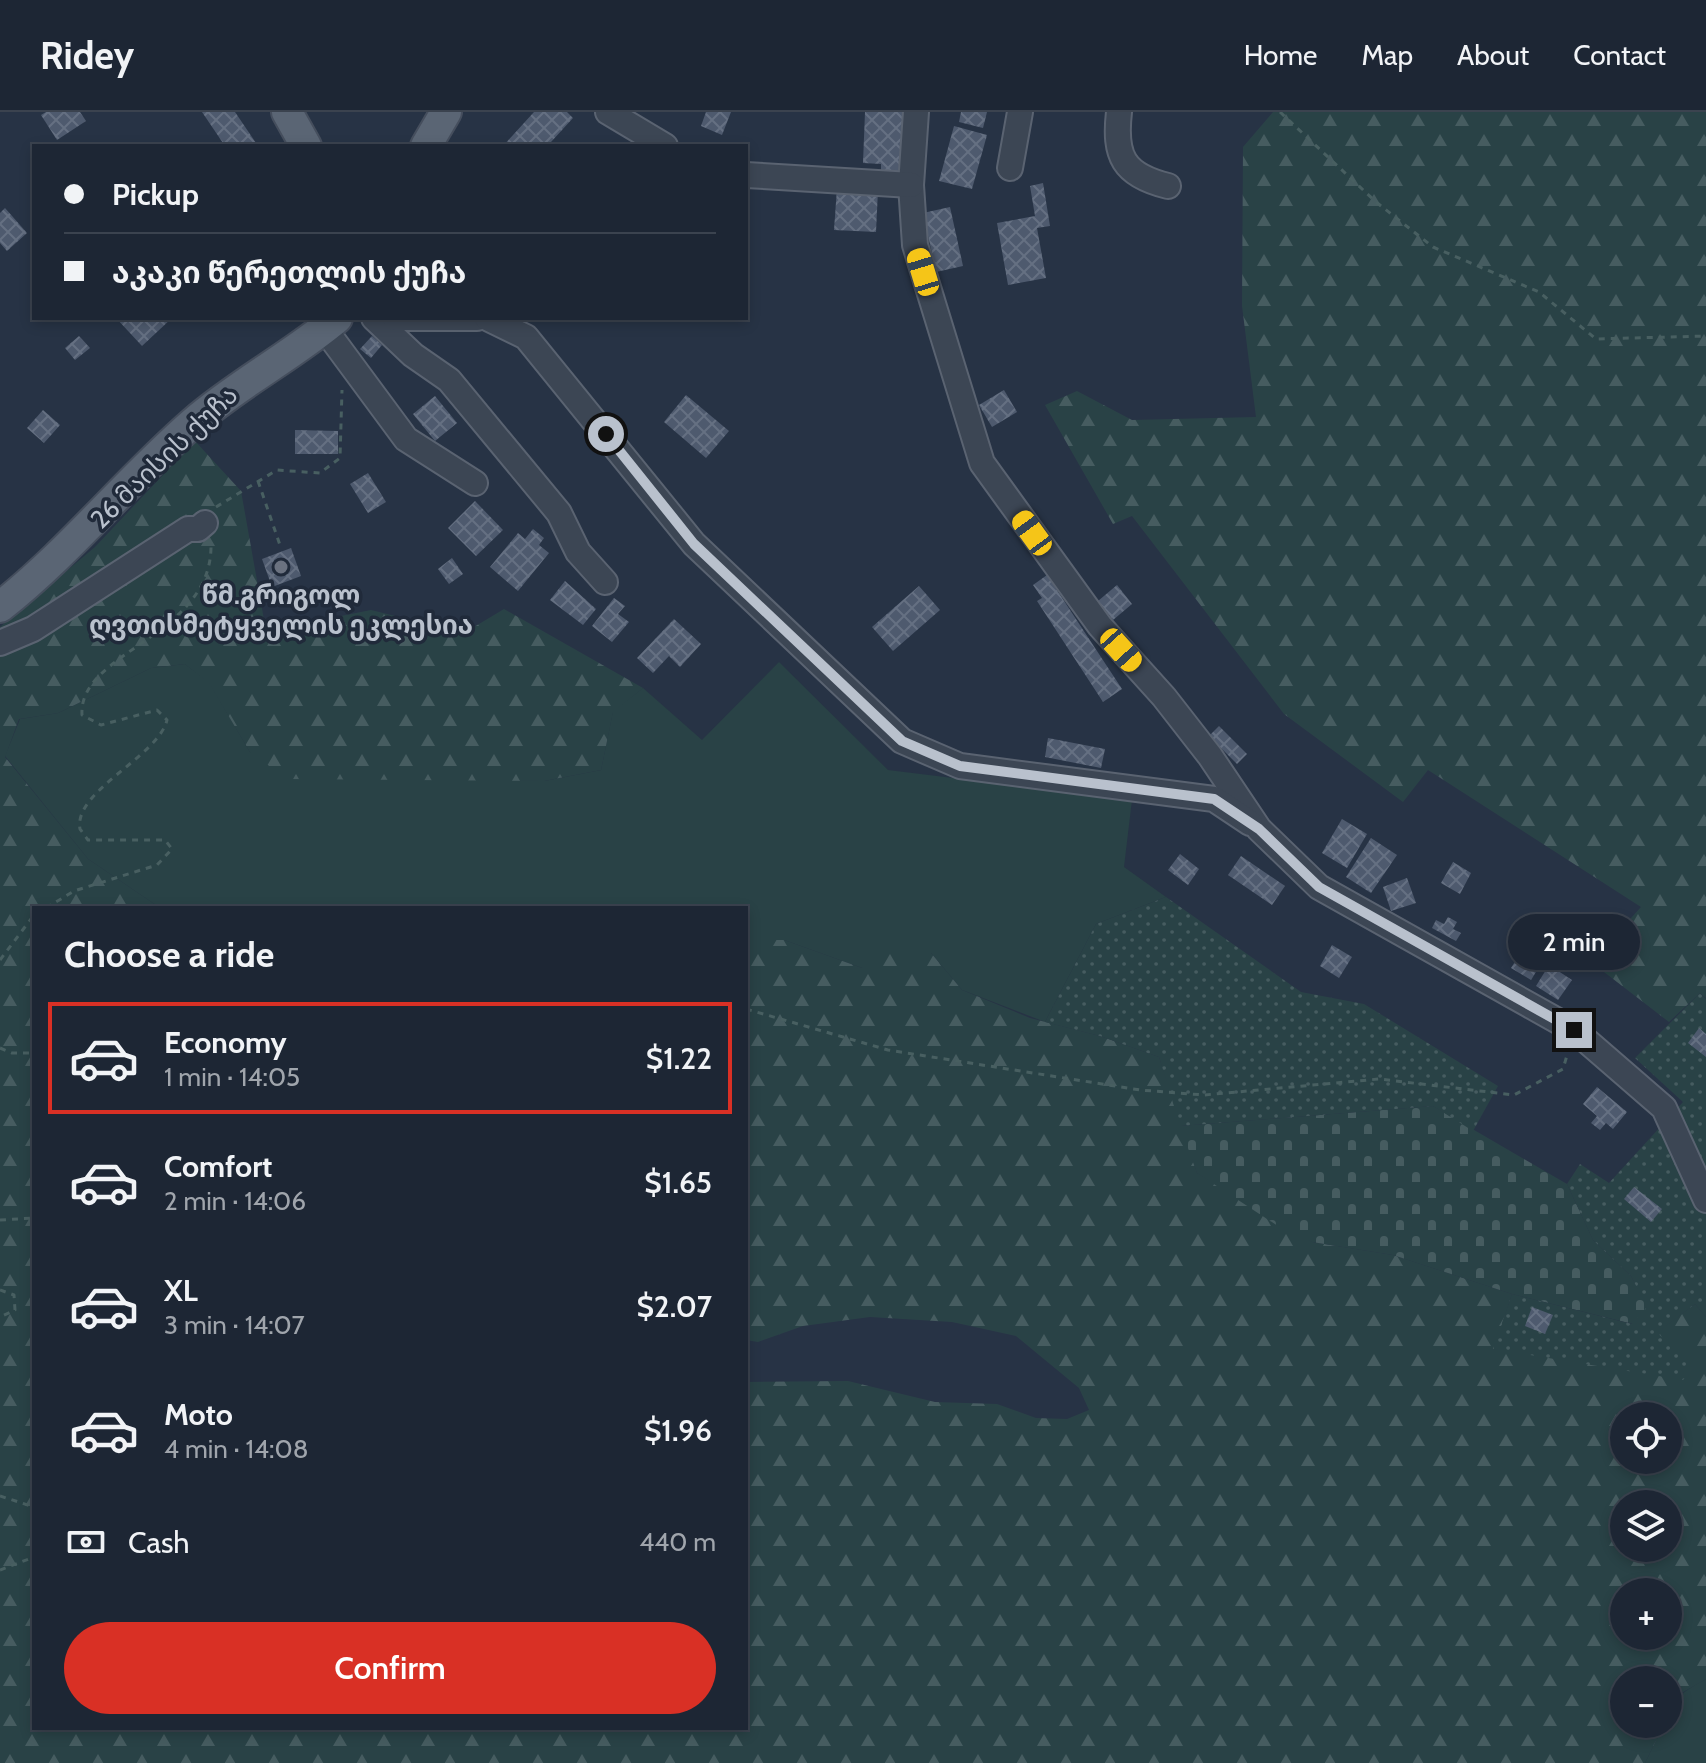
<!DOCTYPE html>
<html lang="en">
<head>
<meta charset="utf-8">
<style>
	:root { --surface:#1d2634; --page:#2a3240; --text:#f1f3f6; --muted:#a0a5ac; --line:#3b434f; --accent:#d93025 }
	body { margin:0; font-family:Cabin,"Noto Sans Georgian",sans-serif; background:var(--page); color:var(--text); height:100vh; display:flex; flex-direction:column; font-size:30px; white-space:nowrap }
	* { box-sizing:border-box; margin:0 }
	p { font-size:26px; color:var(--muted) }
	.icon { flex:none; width:44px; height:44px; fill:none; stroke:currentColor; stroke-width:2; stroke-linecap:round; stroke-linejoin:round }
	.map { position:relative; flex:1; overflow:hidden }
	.details { position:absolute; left:32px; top:794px; width:716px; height:824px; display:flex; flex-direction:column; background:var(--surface); border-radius:0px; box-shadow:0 4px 12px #0003,0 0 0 2px var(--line) }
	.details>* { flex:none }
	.banner { position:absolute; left:32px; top:32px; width:716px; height:176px; border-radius:0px; box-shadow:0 4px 12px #0003,0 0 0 2px var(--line); display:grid; align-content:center; height:176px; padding:0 32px; background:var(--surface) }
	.controls { position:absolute; left:1610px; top:1290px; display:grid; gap:16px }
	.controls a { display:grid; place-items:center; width:72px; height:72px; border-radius:50%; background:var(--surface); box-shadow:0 4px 12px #0003,0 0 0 2px var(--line); font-size:40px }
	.end { position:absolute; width:36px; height:36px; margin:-18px; border:10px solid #b9c1cd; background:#111; box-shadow:0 0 0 4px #111 }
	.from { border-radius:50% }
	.bubble { position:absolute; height:56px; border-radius:28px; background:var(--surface); box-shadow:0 4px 12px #0003,0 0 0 2px var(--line); font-size:26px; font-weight:600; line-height:56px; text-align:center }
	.car { position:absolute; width:24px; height:48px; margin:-24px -12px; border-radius:10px; box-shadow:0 0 6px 2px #0007; background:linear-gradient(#f5c518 24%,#345 0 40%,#f5c518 0 76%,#345 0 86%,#f5c518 0) }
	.banner b { display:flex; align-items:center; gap:28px; height:76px; font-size:30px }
	.banner b+b { border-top:2px solid var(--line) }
	.banner i { width:20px; height:20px; background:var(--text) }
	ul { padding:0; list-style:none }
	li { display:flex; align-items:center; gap:24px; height:112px; margin:0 16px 12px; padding:0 16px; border:4px solid transparent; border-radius:0px }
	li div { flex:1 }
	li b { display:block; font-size:30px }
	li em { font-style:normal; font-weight:600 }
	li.on { border-color:var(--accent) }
	li>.icon { width:72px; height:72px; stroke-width:1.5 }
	h2 { padding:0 32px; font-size:36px; line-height:96px }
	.pay { display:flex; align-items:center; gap:20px; height:88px; padding:0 32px; font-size:30px }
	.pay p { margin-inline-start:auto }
	.button { display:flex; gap:16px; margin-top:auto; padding:16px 32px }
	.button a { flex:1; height:92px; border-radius:48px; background:var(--accent); color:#fff; font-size:32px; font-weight:600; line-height:92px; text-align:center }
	header { display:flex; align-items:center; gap:48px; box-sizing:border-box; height:112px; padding:0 40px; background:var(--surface); border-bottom:2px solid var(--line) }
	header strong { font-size:38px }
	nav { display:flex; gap:44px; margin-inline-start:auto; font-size:28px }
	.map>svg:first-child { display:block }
</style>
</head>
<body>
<header>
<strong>Ridey</strong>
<nav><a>Home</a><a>Map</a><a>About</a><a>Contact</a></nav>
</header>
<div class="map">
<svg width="1706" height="1651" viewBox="0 0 1706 1651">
	<defs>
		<pattern id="forest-firs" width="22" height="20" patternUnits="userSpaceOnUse" patternTransform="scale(2)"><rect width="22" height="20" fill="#294246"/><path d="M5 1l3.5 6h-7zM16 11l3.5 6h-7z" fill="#465c60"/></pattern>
		<pattern id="cemetery-stones" width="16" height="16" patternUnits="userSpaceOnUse" patternTransform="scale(2)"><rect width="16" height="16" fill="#294246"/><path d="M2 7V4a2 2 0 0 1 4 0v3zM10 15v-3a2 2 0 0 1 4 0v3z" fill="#465c60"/></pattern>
		<pattern id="park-dots" width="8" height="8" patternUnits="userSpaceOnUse" patternTransform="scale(2)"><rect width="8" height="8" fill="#294246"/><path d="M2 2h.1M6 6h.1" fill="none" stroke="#465c60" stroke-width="1.8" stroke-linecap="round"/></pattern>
		<pattern id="building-cross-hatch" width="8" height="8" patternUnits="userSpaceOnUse" patternTransform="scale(2)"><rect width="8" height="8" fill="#4e5a6e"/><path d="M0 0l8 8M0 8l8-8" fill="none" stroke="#657082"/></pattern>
	</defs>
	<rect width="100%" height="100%" fill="#273345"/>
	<g fill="#294246">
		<path d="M779,550L888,658L1132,688L1124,755L1166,785L1096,812L1045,910L962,878L931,841L862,856L784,828H746V796H160L88,747L5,644L20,607L58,601L151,556L185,552L209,570L250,640L422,665L544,669L601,658L613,599L643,576L702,628Z"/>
		<path d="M1706,1567V1651H1645L1664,1612H1668C1668,1587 1686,1578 1706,1567Z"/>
	</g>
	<g fill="url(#forest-firs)" fill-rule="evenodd">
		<path d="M1273,0H1706V886L1700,881L1669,910L1591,850L1641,795L1428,658L1403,690L1284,602L1132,404L1113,412L1045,293L1077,279L1132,308L1256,305L1242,194L1243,35Z"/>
		<path d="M195,329L241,379L266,519L371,498L464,521L504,497L643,576L613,600L601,658L544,669L287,667L250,640L209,571L185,552L151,556L58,601L19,607L5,645L88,747L160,796H34V1616H746V1270L848,1269L935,1290L997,1292L1036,1306L1067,1307L1089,1298L1079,1276L1016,1224L952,1210L870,1205L803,1214L758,1230L746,1228V828H784L862,856L876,839L931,841L962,878L1030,906L1100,924L1159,945L1197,1061L1312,1130L1393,1143L1512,1182L1494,1237L1694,1252L1656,1221L1695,1192L1706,1205V1567L1678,1583L1668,1603V1568H1624V1612H1664L1645,1651H0V515L95,435ZM1624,1304H1668V1348H1624ZM1624,1392H1668V1436H1624ZM1624,1480H1668V1524H1624Z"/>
	</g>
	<path fill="url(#cemetery-stones)" d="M1433,994L1567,1072L1593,1128L1631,1164L1648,1195L1633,1212L1512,1182L1393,1143L1312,1130L1284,1118L1197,1061L1180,1014Z"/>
	<g fill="url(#park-dots)">
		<path d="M1166,785L1301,880L1364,892L1498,974L1473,1019L1433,994L1180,1014L1159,945L1100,924L1045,910L1096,812Z"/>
		<path d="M1700,881L1706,887V1205L1695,1192L1657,1221L1695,1252L1683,1268L1493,1237L1512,1182L1632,1212L1647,1195L1631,1164L1593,1128L1567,1072L1580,1052L1609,1071L1683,990L1635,946Z"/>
	</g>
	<g fill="url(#building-cross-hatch)">
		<path d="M46,0H80L86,9L57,28L41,3Z"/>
		<path d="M202,0H235L258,34H225Z"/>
		<path d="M534,0H567L573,6L551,30L556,34H503Z"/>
		<path d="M706,0H731L722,23L701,14Z"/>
		<path d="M865,0H903L902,52L906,70L881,69V52L863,51Z"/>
		<path d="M961,0H987L983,16L959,10Z"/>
		<path d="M954,14L987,23L972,77L939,69Z"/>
		<path d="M1043,71L1050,114L1037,116L1046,166L1008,173L997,111L1035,104L1030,74Z"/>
		<path d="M837,76L878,78L876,120L834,118Z"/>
		<path d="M950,95L963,154L936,160L923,101Z"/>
		<path d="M5,96L27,121L7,139L0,131V101Z"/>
		<path d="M116,206H172L142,234Z"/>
		<path d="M79,224L90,236L75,248L65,236Z"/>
		<path d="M372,224L382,233L371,246L360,237Z"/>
		<path d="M1004,278L1017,300L992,315L979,293Z"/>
		<path d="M686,283L729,319L706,346L664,310Z"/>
		<path d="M435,284L457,311L435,329L413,302Z"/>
		<path d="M43,298L60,313L44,331L27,316Z"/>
		<path d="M295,318L338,319V342H295Z"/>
		<path d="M368,361L386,390L368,401L350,372Z"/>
		<path d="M475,389L503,418L476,444L448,416Z"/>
		<path d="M533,417L544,426L539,433L549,441L518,479L490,455L518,421L525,427Z"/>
		<path d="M291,436L301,464L272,475L262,447Z"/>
		<path d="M452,446L463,462L449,472L438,457Z"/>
		<path d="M1047,463L1122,577L1103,590L1037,489L1042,486L1033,473Z"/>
		<path d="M565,469L596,497L583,513L550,488Z"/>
		<path d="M1117,473L1132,492L1113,508L1098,489Z"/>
		<path d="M919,474L940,498L893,539L872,515Z"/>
		<path d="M614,486L625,494L618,502L629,510L612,530L592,514Z"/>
		<path d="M674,507L701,532L680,555L669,544L653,561L637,546Z"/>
		<path d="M1219,614L1247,642L1237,652L1209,624Z"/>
		<path d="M1048,626L1105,637L1101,656L1045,645Z"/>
		<path d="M1342,707L1367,722L1347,756L1322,741Z"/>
		<path d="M1371,726L1397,743L1371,781L1346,765Z"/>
		<path d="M1180,742L1199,757L1188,773L1168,758Z"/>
		<path d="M1241,744L1285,774L1272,793L1228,763Z"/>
		<path d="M1453,750L1471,761L1460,782L1441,771Z"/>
		<path d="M1407,766L1416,791L1391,799L1383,775Z"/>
		<path d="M1448,805L1457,810L1453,817L1461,821L1456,829L1432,816L1436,808L1444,812Z"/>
		<path d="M1332,833L1352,845L1339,866L1320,854Z"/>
		<path d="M1524,835L1544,847L1531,868L1511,856Z"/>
		<path d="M1549,853L1572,868L1558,888L1536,874Z"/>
		<path d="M1699,916L1706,922V945L1688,931Z"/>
		<path d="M1597,975L1627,1000L1613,1017L1606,1011L1600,1018L1591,1011L1597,1004L1583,992Z"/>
		<path d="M1634,1075L1662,1097L1651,1110L1624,1087Z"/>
		<path d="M1532,1195L1553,1203L1545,1222L1525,1214Z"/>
	</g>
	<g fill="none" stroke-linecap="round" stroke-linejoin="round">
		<g stroke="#5a6371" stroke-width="28">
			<g id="minor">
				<path d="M608,0L665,34"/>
				<path d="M916,0L911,73L915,133L982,351L1100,514L1164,585L1210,644L1259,717L1319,775L1574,918L1664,996L1706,1088"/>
				<path d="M1119,0C1114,44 1123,63 1168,74"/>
				<path d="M1010,56L1020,0"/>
				<path d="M746,63L911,73"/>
				<path d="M374,206L413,243L449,268L559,401L578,440L605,470"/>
				<path d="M395,206H477"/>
				<path d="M487,206L526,225L694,432L902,629L960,654L1214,687L1250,711"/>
				<path d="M324,216L406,327L475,371"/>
				<path d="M0,531L33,517L188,417H198L205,411"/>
			</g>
		</g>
		<g stroke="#454e5d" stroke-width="34">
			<g id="major">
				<path d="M287,0L306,34"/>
				<path d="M426,34L446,0"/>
				<path d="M0,495C71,439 126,369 194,310C239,271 292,244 337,206"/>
			</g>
		</g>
		<g stroke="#485f61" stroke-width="3" stroke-dasharray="6 6" stroke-linecap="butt">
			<path d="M1280,0L1376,90L1433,135L1539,180L1596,227L1706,224"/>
			<path d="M258,369L281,436"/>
			<path d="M216,395L277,358L320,361L340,346L342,278"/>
			<path d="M46,796L74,779L157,753L172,737L165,728H88L80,717C73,679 158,645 167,608L157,598L101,613L82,603C78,539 212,525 211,433"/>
			<path d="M0,848L34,803"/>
			<path d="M746,897L888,938L1140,978L1204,983L1379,967L1514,983L1563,957L1568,940"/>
			<path d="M0,936L12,941H34"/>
			<path d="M0,1108L34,1106"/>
			<path d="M0,1178L14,1183L15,1198L0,1205"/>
			<path d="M0,1384L34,1395"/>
			<path d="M0,1458L34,1445"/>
		</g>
		<use href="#minor" stroke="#3c4654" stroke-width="24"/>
		<use href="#major" stroke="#5a6574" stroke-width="30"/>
	</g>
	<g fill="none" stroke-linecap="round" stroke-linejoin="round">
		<path stroke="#b9c1cd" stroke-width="10" d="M606,322L694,432L902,629L960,654L1214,687L1259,717L1319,775L1574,918"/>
	</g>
	<circle fill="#6b7280" stroke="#202a3a" stroke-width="3" cx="281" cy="455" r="8"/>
	<g text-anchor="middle" stroke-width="7" stroke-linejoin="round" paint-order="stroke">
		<g font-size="26" fill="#b9c1cd" stroke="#202a3a">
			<text transform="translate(164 345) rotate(-44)" y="9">26 მაისის ქუჩა</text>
		</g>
		<g font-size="26" font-weight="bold" fill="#b9c1cd" stroke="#202a3a">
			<text x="281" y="492">წმ.გრიგოლ<tspan x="281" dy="30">ღვთისმეტყველის ეკლესია</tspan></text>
		</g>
	</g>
</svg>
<div class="controls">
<a><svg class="icon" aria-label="locate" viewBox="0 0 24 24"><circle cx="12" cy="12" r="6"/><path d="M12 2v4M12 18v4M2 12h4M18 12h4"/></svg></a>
<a><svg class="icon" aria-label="layers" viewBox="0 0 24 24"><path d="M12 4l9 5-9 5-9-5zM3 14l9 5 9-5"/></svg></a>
<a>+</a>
<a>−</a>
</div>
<i class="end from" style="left:606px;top:322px"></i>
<i class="end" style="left:1574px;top:918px"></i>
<div class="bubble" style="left:1508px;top:802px;width:132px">2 min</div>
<i class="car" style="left:923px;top:160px;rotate:343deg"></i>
<i class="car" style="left:1032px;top:421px;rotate:324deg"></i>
<i class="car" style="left:1121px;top:538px;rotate:138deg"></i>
<div class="banner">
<b><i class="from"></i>Pickup</b>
<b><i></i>აკაკი წერეთლის ქუჩა</b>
</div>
<section class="details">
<h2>Choose a ride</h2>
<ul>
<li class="on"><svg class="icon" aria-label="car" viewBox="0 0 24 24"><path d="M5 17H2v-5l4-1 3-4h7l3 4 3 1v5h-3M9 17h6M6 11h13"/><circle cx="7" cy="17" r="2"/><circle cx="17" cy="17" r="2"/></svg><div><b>Economy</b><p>1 min · 14:05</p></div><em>$1.22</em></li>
<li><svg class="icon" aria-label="car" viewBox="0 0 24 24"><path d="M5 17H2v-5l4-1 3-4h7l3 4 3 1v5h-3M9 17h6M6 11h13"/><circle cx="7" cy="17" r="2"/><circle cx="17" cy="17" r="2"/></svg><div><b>Comfort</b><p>2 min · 14:06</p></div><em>$1.65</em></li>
<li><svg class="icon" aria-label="car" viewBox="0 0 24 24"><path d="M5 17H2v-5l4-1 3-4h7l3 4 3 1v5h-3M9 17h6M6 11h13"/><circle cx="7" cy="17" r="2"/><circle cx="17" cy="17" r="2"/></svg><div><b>XL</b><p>3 min · 14:07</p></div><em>$2.07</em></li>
<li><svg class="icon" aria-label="car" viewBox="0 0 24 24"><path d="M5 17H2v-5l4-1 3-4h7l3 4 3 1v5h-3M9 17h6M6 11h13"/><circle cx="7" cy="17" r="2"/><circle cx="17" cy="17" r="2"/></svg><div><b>Moto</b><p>4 min · 14:08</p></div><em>$1.96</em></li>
</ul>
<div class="pay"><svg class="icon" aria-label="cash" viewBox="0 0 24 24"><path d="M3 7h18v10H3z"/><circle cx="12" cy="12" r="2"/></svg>Cash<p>440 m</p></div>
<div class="button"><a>Confirm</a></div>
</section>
</div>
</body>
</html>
